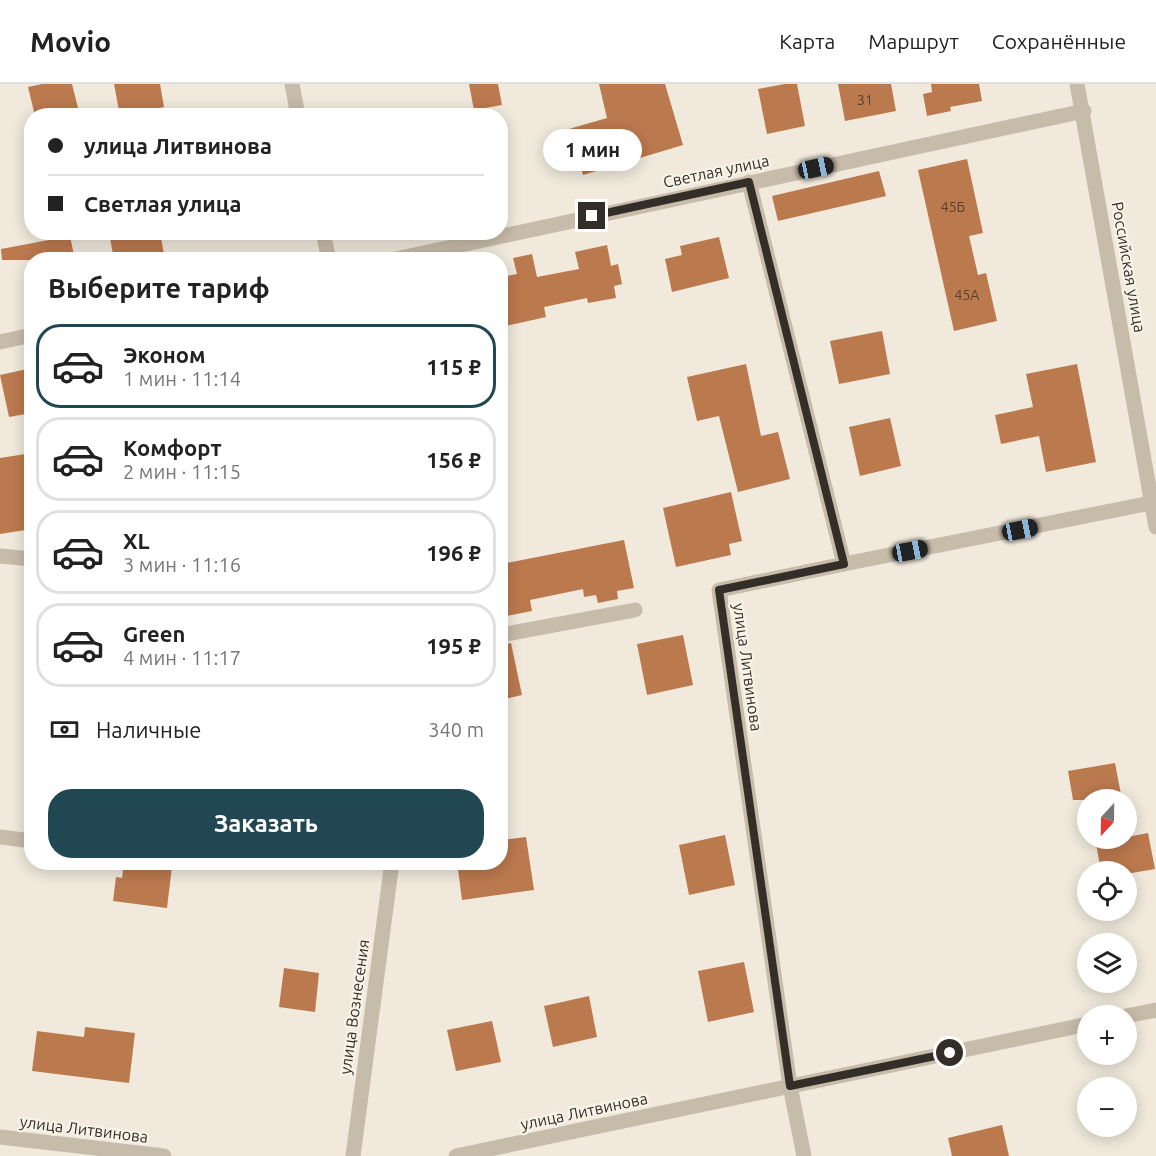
<!DOCTYPE html>
<html lang="ru">
<head>
<meta charset="utf-8">
<style>
	:root { --surface:#fff; --page:#f6f6f6; --text:#222; --muted:#767676; --line:#e0e0e0; --accent:#214852 }
	body { margin:0; font-family:Ubuntu,sans-serif; background:var(--page); color:var(--text); height:100vh; display:flex; flex-direction:column; font-size:22px; white-space:nowrap }
	* { box-sizing:border-box; margin:0 }
	p { font-size:20px; color:var(--muted) }
	.icon { flex:none; width:33px; height:33px; fill:none; stroke:currentColor; stroke-width:2; stroke-linecap:round; stroke-linejoin:round }
	.map { position:relative; flex:1; overflow:hidden }
	.panel { position:absolute; left:24px; top:168px; width:484px; height:618px; display:flex; flex-direction:column; background:var(--surface); border-radius:24px; box-shadow:0 3px 15px #0003 }
	.panel>* { flex:none }
	.top-card { position:absolute; left:24px; top:24px; width:484px; height:132px; border-radius:24px; box-shadow:0 3px 15px #0003; display:grid; align-content:center; height:132px; padding:0 24px; background:var(--surface) }
	.needle { width:39px; rotate:202deg }
	.fabs { position:absolute; left:1077px; top:705px; display:grid; gap:12px }
	.fabs a { display:grid; place-items:center; width:60px; height:60px; border-radius:50%; background:var(--surface); box-shadow:0 3px 15px #0003; font-size:30px }
	.end { position:absolute; width:27px; height:27px; margin:-14px; border:8px solid #342e28; background:#fff; box-shadow:0 0 0 3px #fff }
	.from { border-radius:50% }
	.bubble { position:absolute; height:42px; border-radius:21px; background:var(--surface); box-shadow:0 3px 15px #0003; font-size:20px; font-weight:700; line-height:42px; text-align:center }
	.car { position:absolute; width:18px; height:36px; margin:-18px -9px; border-radius:8px; box-shadow:0 0 4px 2px #0007; background:linear-gradient(#222 24%,#8ab4d8 0 40%,#222 0 76%,#8ab4d8 0 86%,#222 0) }
	.top-card b { display:flex; align-items:center; gap:21px; height:57px; font-size:22px }
	.top-card b+b { border-top:2px solid var(--line) }
	.top-card i { width:15px; height:15px; background:var(--text) }
	ul { padding:0; list-style:none }
	li { display:flex; align-items:center; gap:18px; height:84px; margin:0 12px 9px; padding:0 12px; border:3px solid var(--line); border-radius:24px }
	li div { flex:1 }
	li b { display:block; font-size:22px }
	li em { font-style:normal; font-weight:700 }
	li.on { border-color:var(--accent) }
	li>.icon { width:54px; height:54px; stroke-width:1.5 }
	h2 { padding:0 24px; font-size:27px; line-height:72px }
	.pay { display:flex; align-items:center; gap:15px; height:66px; padding:0 24px; font-size:22px }
	.pay p { margin-inline-start:auto }
	.cta { display:flex; gap:12px; margin-top:auto; padding:12px 24px }
	.cta a { flex:1; height:69px; border-radius:24px; background:var(--accent); color:#fff; font-size:24px; font-weight:700; line-height:69px; text-align:center }
	header { display:flex; align-items:center; gap:36px; box-sizing:border-box; height:84px; padding:0 30px; background:var(--surface); border-bottom:2px solid var(--line) }
	header strong { font-size:28px }
	nav { display:flex; gap:33px; margin-inline-start:auto; font-size:21px }
	.map>svg:first-child { display:block }
</style>
</head>
<body>
<header>
<strong>Movio</strong>
<nav><a>Карта</a><a>Маршрут</a><a>Сохранённые</a></nav>
</header>
<div class="map">
<svg width="1156" height="1072" viewBox="0 0 1156 1072">
	<rect width="100%" height="100%" fill="#f0e9dc"/>
	<g fill="#bb794e">
		<path d="M42,0H72L80,32H35L28,3Z"/>
		<path d="M114,0H160L164,23L120,32Z"/>
		<path d="M469,0H498L502,21L474,26Z"/>
		<path d="M599,0H665L683,61L583,91L569,45L607,34Z"/>
		<path d="M785,0H797L805,42L767,50L758,5Z"/>
		<path d="M838,0H891L896,27L845,37Z"/>
		<path d="M931,0H979L982,17L950,23L951,27L927,32L923,10L932,8Z"/>
		<path d="M967,75L983,149L969,152L978,191L986,189L997,237L954,247L918,86Z"/>
		<path d="M879,87L886,112L778,137L772,112Z"/>
		<path d="M109,148H160L165,176H114Z"/>
		<path d="M70,152L75,176H2L1,165Z"/>
		<path d="M719,153L729,194L672,208L665,175L682,171L680,162Z"/>
		<path d="M607,161L611,182L618,180L622,200L614,202L616,214L588,219L587,214L544,223L546,233L501,243V193L517,190L513,174L532,170L537,193L579,185L575,168Z"/>
		<path d="M882,247L890,290L839,300L830,257Z"/>
		<path d="M746,280L761,352L778,348L790,395L738,408L719,332L697,337L687,293Z"/>
		<path d="M1077,280L1096,378L1046,388L1039,352L1001,360L995,331L1033,323L1026,290Z"/>
		<path d="M32,284V329L9,333L0,291Z"/>
		<path d="M890,334L901,382L860,392L849,343Z"/>
		<path d="M32,369V445L0,450V374Z"/>
		<path d="M731,408L742,457L729,460L731,471L676,483L663,424Z"/>
		<path d="M624,456L634,504L617,507L618,515L598,519L596,511L584,513L583,505L530,516L532,527L501,533V480Z"/>
		<path d="M683,551L693,601L647,611L637,560Z"/>
		<path d="M511,559L522,611L501,616V561Z"/>
		<path d="M1115,679L1122,716H1073L1068,687Z"/>
		<path d="M1148,749L1155,785L1126,790V788H1101L1096,759Z"/>
		<path d="M725,751L735,801L689,811L679,761Z"/>
		<path d="M526,753L534,806L462,816L457,778H501V756Z"/>
		<path d="M124,778L172,782L167,824L113,817L116,793L122,794Z"/>
		<path d="M744,878L754,928L708,938L698,887Z"/>
		<path d="M284,884L319,889L315,928L279,923Z"/>
		<path d="M589,912L597,953L553,963L544,922Z"/>
		<path d="M492,937L501,978L456,987L447,946Z"/>
		<path d="M85,943L135,949L129,999L32,987L37,947L84,953Z"/>
		<path d="M1002,1041L1009,1072H952L948,1054Z"/>
	</g>
	<g fill="none" stroke-linecap="round" stroke-linejoin="round">
		<g stroke="#c7bba9" stroke-width="15">
			<path d="M292,0L298,32"/>
			<path d="M1077,0L1156,443"/>
			<path d="M749,98L844,480L719,506L790,1002L804,1072"/>
			<path d="M323,148L329,176"/>
			<path d="M391,176L1084,27"/>
			<path d="M0,258L32,251"/>
			<path d="M0,472L32,475"/>
			<path d="M844,480L1151,419L1156,416"/>
			<path d="M501,551L635,526"/>
			<path d="M0,753L32,757"/>
			<path d="M1126,932L1156,926"/>
			<path d="M0,1053L164,1072"/>
			<path d="M353,1072L392,778"/>
			<path d="M456,1072L1088,940"/>
		</g>
	</g>
	<g fill="none" stroke-linecap="round" stroke-linejoin="round">
		<path stroke="#342e28" stroke-width="8" d="M592,132L749,98L844,480L719,506L790,1002L950,969"/>
	</g>
	<g text-anchor="middle" stroke-width="4.5" stroke-linejoin="round" paint-order="stroke">
		<g font-size="14" fill="#564132">
			<text x="865" y="21">31</text>
			<text x="953" y="128">45Б</text>
			<text x="967" y="216">45А</text>
		</g>
		<g font-size="16" fill="#342e28" stroke="#f8f3e8">
			<text transform="translate(716 87) rotate(-12)" y="6">Светлая улица</text>
			<text transform="translate(1129 183) rotate(80)" y="6">Российская улица</text>
			<text transform="translate(748 583) rotate(82)" y="6">улица Литвинова</text>
			<text transform="translate(354 923) rotate(-82)" y="6">улица Вознесения</text>
			<text transform="translate(584 1027) rotate(-12)" y="6">улица Литвинова</text>
			<text transform="translate(84 1045) rotate(7)" y="6">улица Литвинова</text>
		</g>
	</g>
</svg>
<div class="fabs">
<a><svg class="needle" viewBox="-14 -14 28 28"><path d="M0-13l5 13h-10z" fill="#e53935"/><path d="M0 13l5-13h-10z" fill="#767676"/></svg></a>
<a><svg class="icon" aria-label="locate" viewBox="0 0 24 24"><circle cx="12" cy="12" r="6"/><path d="M12 2v4M12 18v4M2 12h4M18 12h4"/></svg></a>
<a><svg class="icon" aria-label="layers" viewBox="0 0 24 24"><path d="M12 4l9 5-9 5-9-5zM3 14l9 5 9-5"/></svg></a>
<a>+</a>
<a>−</a>
</div>
<i class="end from" style="left:950px;top:969px"></i>
<i class="end" style="left:592px;top:132px"></i>
<div class="bubble" style="left:543px;top:45px;width:99px">1 мин</div>
<i class="car" style="left:816px;top:84px;rotate:78deg"></i>
<i class="car" style="left:1020px;top:446px;rotate:79deg"></i>
<i class="car" style="left:910px;top:467px;rotate:79deg"></i>
<div class="top-card">
<b><i class="from"></i>улица Литвинова</b>
<b><i></i>Светлая улица</b>
</div>
<section class="panel">
<h2>Выберите тариф</h2>
<ul>
<li class="on"><svg class="icon" aria-label="car" viewBox="0 0 24 24"><path d="M5 17H2v-5l4-1 3-4h7l3 4 3 1v5h-3M9 17h6M6 11h13"/><circle cx="7" cy="17" r="2"/><circle cx="17" cy="17" r="2"/></svg><div><b>Эконом</b><p>1 мин · 11:14</p></div><em>115 ₽</em></li>
<li><svg class="icon" aria-label="car" viewBox="0 0 24 24"><path d="M5 17H2v-5l4-1 3-4h7l3 4 3 1v5h-3M9 17h6M6 11h13"/><circle cx="7" cy="17" r="2"/><circle cx="17" cy="17" r="2"/></svg><div><b>Комфорт</b><p>2 мин · 11:15</p></div><em>156 ₽</em></li>
<li><svg class="icon" aria-label="car" viewBox="0 0 24 24"><path d="M5 17H2v-5l4-1 3-4h7l3 4 3 1v5h-3M9 17h6M6 11h13"/><circle cx="7" cy="17" r="2"/><circle cx="17" cy="17" r="2"/></svg><div><b>XL</b><p>3 мин · 11:16</p></div><em>196 ₽</em></li>
<li><svg class="icon" aria-label="car" viewBox="0 0 24 24"><path d="M5 17H2v-5l4-1 3-4h7l3 4 3 1v5h-3M9 17h6M6 11h13"/><circle cx="7" cy="17" r="2"/><circle cx="17" cy="17" r="2"/></svg><div><b>Green</b><p>4 мин · 11:17</p></div><em>195 ₽</em></li>
</ul>
<div class="pay"><svg class="icon" aria-label="cash" viewBox="0 0 24 24"><path d="M3 7h18v10H3z"/><circle cx="12" cy="12" r="2"/></svg>Наличные<p>340 m</p></div>
<div class="cta"><a>Заказать</a></div>
</section>
</div>
</body>
</html>
